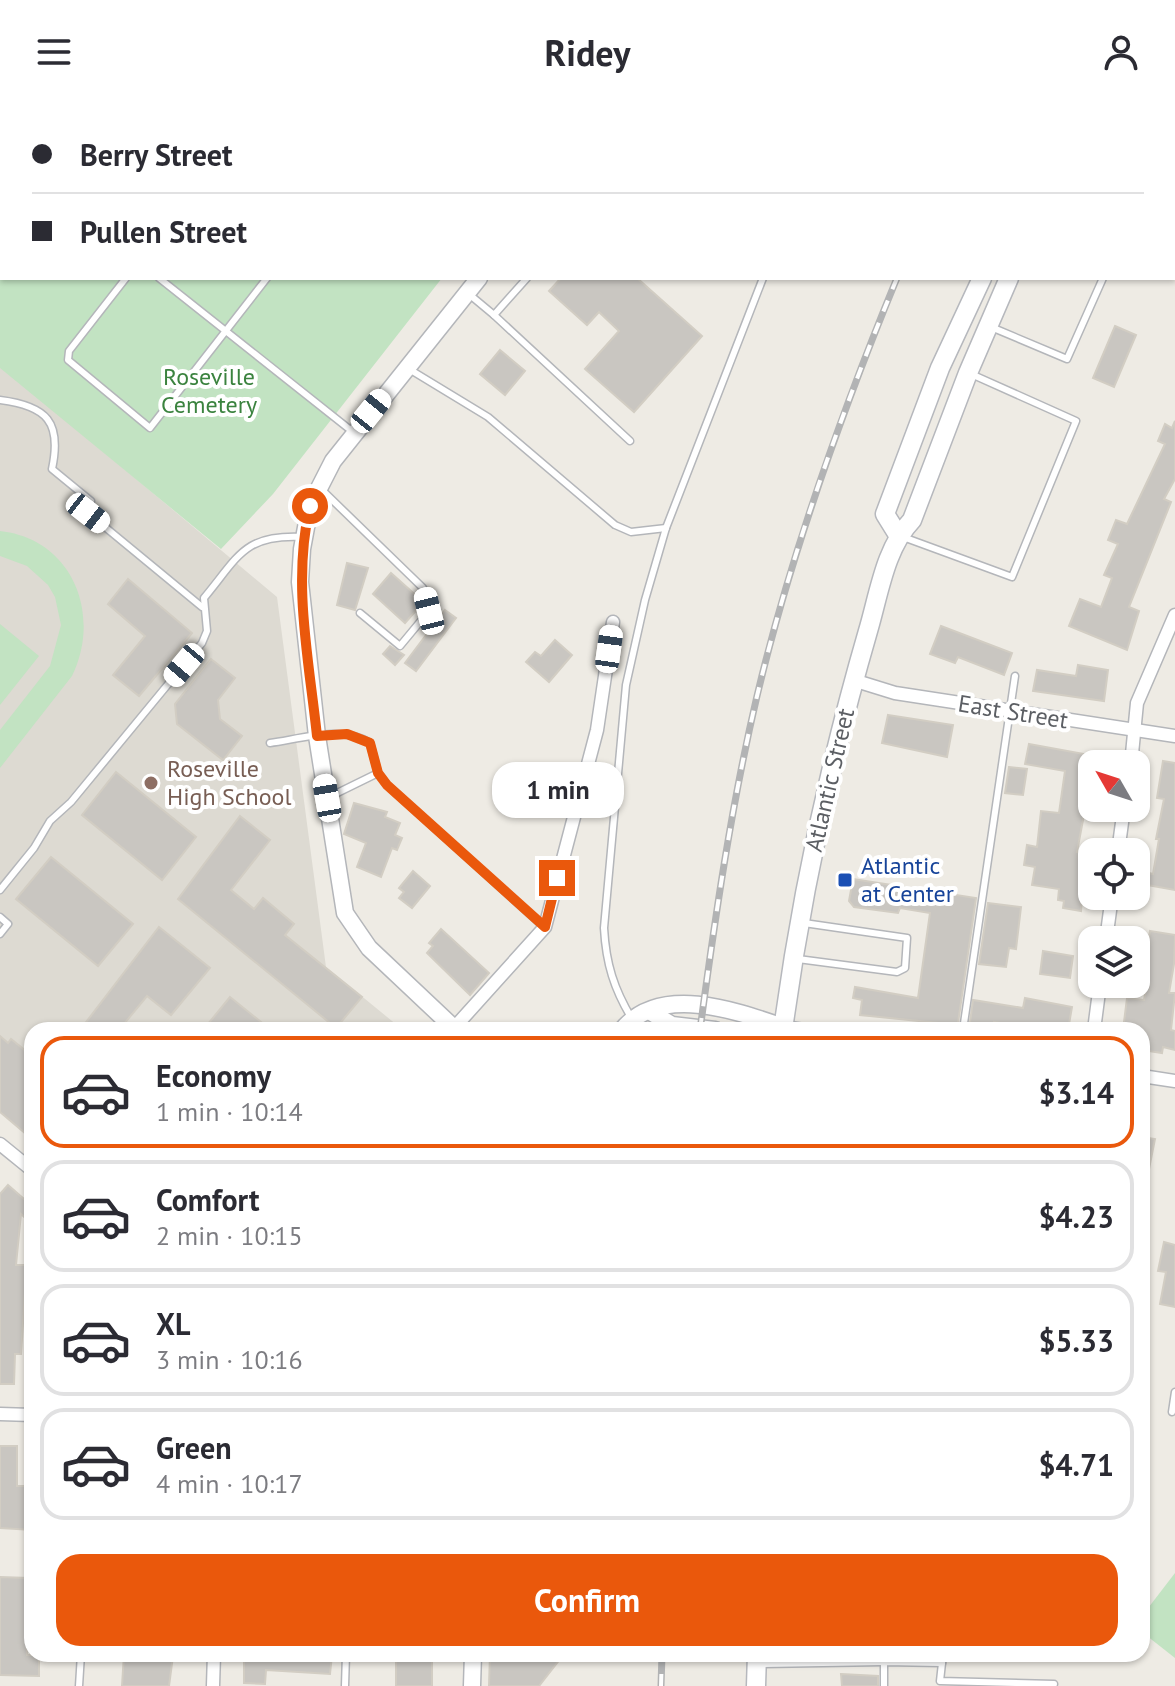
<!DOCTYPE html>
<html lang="en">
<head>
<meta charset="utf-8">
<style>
	:root { --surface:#fff; --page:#f7f7f7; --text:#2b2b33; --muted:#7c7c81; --line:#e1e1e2; --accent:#ea580c }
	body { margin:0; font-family:"PT Sans",sans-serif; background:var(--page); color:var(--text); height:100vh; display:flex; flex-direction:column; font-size:30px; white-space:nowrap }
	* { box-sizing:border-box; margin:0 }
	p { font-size:26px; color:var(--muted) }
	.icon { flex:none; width:44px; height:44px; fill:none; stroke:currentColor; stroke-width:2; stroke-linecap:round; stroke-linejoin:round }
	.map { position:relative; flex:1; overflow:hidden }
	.details { position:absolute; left:24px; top:918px; width:1126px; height:640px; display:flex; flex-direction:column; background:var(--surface); border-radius:24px; box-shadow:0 2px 6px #0004 }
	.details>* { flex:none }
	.banner { position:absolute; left:0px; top:0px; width:1176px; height:176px; box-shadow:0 2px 6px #0004; display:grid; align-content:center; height:176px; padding:0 32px; background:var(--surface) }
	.needle { width:52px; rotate:309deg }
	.buttons { position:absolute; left:1078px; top:646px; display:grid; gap:16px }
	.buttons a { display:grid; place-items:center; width:72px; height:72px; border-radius:16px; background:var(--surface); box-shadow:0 2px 6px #0004; font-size:40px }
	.end { position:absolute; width:36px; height:36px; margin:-18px; border:10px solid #ea580c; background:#fff; box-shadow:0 0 0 4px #fff }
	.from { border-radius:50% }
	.bubble { position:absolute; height:56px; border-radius:24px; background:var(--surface); box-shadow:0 2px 6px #0004; font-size:26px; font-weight:600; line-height:56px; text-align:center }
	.car { position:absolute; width:24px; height:48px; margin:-24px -12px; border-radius:10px; box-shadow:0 0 6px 2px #0007; background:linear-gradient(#fff 24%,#345 0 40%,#fff 0 76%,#345 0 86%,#fff 0) }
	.banner b { display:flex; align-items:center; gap:28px; height:76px; font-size:30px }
	.banner b+b { border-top:2px solid var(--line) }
	.banner i { width:20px; height:20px; background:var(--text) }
	ul { padding:14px 0 0; list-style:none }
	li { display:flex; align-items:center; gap:24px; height:112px; margin:0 16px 12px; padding:0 16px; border:4px solid var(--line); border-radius:24px }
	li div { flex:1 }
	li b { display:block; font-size:30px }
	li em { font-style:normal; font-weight:600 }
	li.on { border-color:var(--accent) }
	li>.icon { width:72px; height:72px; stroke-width:1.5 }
	.cta { display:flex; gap:16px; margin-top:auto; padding:16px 32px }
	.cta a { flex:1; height:92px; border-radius:24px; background:var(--accent); color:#fff; font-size:32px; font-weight:600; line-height:92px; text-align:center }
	header { display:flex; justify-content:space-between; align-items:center; height:104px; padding:0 32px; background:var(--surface); font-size:36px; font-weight:600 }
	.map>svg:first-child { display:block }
</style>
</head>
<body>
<header><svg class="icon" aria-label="menu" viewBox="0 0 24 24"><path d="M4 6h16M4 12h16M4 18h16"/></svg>Ridey<svg class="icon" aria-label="person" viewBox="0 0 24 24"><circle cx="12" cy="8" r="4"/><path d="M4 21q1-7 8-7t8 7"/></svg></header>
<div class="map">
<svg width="1175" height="1582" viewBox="0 0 1175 1582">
	<rect width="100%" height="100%" fill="#eeebe4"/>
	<path fill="#dddad2" d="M0,261L277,493L326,863L403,926H32V1035L0,1008Z"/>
	<g fill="#c2e3c2">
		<path d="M0,0H578L2,2V174H442L273,390L221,445L0,264Z"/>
		<path d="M0,427C73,435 102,511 72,572L0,664V626L50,562L61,521L55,493L48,481L27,462L0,452Z"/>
		<path d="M0,520L39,552L0,601Z"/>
		<path d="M1175,1469V1554L1142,1528V1512Z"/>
	</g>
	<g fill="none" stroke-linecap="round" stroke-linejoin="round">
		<g stroke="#a9d6f9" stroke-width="4">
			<path d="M1155,2V0"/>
			<path d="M1174,32H1175"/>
		</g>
	</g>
	<g fill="#c9c6c1" stroke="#d2cdc3" stroke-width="2">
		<path d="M561,174H637L702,232L634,308L585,265L619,227L599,208L587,221L549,187Z"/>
		<path d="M1115,222L1136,231L1114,283L1093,274Z"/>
		<path d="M500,246L525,267L505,291L480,270Z"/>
		<path d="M1175,317V375L1164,395L1171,398L1129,503L1139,507L1127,546L1069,522L1080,495L1101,503L1112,474L1104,471L1118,440L1108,436L1116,416L1127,420L1165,340L1158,337L1165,320L1172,324Z"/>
		<path d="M347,459L368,464L355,506L337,501Z"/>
		<path d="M391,469L419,494L421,501L405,519L373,490Z"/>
		<path d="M128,475L192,529L139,592L113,571L145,532L108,500Z"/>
		<path d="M445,506L456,514L416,567L405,559Z"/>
		<path d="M941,522L1012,549L1004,571L958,553L955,559L930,550Z"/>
		<path d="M555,536L572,551L549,578L526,558L535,548L541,552Z"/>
		<path d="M390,542L404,551L395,561L383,550Z"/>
		<path d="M211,555L235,574L218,596L220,615L242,632L223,656L177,620L175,600Z"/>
		<path d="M1078,561L1108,566L1104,597L1033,587L1037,566L1076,572Z"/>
		<path d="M888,611L953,621L947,653L882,639Z"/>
		<path d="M1029,640L1095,652L1077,748L1086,750L1081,807L1063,804L1064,797L1058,796L1059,785L1032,781L1035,763L1024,761L1027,741L1037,743L1041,707L1059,709L1065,667L1025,660Z"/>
		<path d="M1163,657L1175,659V786L1147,781L1149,769L1153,770L1159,735H1156L1164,695L1157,694Z"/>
		<path d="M1009,663L1027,665L1023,691L1005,689Z"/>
		<path d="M116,668L196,733L162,776L82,711Z"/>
		<path d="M354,699L387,708L385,713L400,719L395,731L402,734L397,746L392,744L381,773L357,763L366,739L344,730Z"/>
		<path d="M240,712L270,736L231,786L254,805L263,794L294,820L285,831L362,893L336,924L178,795Z"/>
		<path d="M51,753L133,820L98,862L16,795Z"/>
		<path d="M413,767L430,782L412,804L399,794L404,788L399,784Z"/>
		<path d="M853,775L976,794L957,926L938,923V919L860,911L862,896L853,894L855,883L918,894L930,809L900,804L898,809L854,803L849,797Z"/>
		<path d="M988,799L1021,803L1016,845L1009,844L1006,863L979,860Z"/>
		<path d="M159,823L210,864L171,911L147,892L119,926H80Z"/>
		<path d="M441,825L489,869L470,891L427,849L433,842L429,839Z"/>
		<path d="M1150,827L1175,831L1174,860L1169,889H1175L1171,926L1175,927V946L1163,943L1162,949L1142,946V926H1123L1127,894L1144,896L1148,874L1137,872L1141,854H1145Z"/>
		<path d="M1043,847L1073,852L1070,874L1040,870Z"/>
		<path d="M230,893L271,926H203Z"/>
		<path d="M1025,894L1072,903L1068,926H1043L994,918L993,926H969L973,896L1023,904Z"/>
		<path d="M0,932L8,939L11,935L32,952V1035L0,1008Z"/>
		<path d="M1142,1033L1155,1035L1148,1070H1142Z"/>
		<path d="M8,1081L32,1102V1120L21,1110L16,1161H29L32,1189H25L21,1250H15L14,1280H0V1090Z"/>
		<path d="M1164,1138L1175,1141V1203L1160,1200L1166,1168L1158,1167Z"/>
		<path d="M0,1342H17V1382H32V1426L0,1424Z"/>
		<path d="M0,1473L29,1474L27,1551H39V1572L0,1571Z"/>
		<path d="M124,1550L173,1552L169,1582H122Z"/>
		<path d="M300,1550L332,1551L330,1570L266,1566L265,1580L244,1579V1551Z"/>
		<rect x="396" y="1550" width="36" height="32"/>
		<path d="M490,1550H564L539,1582H489Z"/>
		<path d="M841,1570L878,1572V1582H842Z"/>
	</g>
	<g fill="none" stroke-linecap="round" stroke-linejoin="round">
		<g stroke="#b4b6ba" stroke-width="9">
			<g id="service">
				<path d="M473,0L476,2"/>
				<path d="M70,2L72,0"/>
				<path d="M260,2L261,0"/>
				<path d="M402,2L404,0"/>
				<path d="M0,49L2,51"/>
				<path d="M0,89L2,86"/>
				<path d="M126,174L69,247L68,256L150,324L267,174"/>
				<path d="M159,174L353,328"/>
				<path d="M470,191L494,211L527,174"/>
				<path d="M494,211L630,337"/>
				<path d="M991,223L1067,255L1103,174"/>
				<path d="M409,265L488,313L615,421L631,428L666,424"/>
				<path d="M0,296C47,302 62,318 52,365L91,397L88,409L202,503"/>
				<path d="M322,386L423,484L429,507L400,542L360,509"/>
				<path d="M903,433L1012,473L1076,317L971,270"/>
				<path d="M270,639C300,635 344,621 370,639L378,669L387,681L544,823"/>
				<path d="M327,694L378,669"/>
				<path d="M0,786L34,744L50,717L71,698L202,539L207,527L204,494C239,452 244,430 303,433"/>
				<path d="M0,813L8,820L0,830"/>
				<path d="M798,855L897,868L905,864L907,834L804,819"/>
				<path d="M632,915C614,885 606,860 604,824L626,581L645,496L666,424L763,174"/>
				<path d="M963,926L1015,572"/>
				<path d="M1172,1308L1175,1288"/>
				<path d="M943,1550L940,1577L1054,1580"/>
				<path d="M761,1560L884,1558"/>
				<path d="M79,1582L81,1550"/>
				<path d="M345,1582L346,1550"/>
				<path d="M884,1582V1558L942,1559"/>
			</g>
		</g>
		<g stroke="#b4b6ba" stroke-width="15">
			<g id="minor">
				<path d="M853,576L895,589L1175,632"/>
				<path d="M1131,660L1137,599L1175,511"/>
				<path d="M1118,748L1124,704"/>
				<path d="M1106,836L1112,792"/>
				<path d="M783,923L804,926"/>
				<path d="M454,924L545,823L597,626L613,518"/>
				<path d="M1094,926L1100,880"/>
				<path d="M1142,972L1175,977"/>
				<path d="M0,1040L32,1066"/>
				<path d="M0,1310L32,1311"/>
				<path d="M213,1582L214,1550"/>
			</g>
		</g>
		<g stroke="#b4b6ba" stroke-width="19">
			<g id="tertiary">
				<path d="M619,2L620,0"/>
				<path d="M649,907L672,921L715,926"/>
				<path d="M456,926L369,844L345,809L317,632L300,478L302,445L310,402L333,357L479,174"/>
				<path d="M622,926C660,879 737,907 783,923"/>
				<path d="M472,1582L473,1550"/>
			</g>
		</g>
		<g stroke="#b6b8bd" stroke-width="21">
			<g id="secondary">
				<path d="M1067,2L1068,0"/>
				<path d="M1097,2L1098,0"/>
				<path d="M898,431L885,410L940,264L982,174"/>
				<path d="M783,926C801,791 830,658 868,527C879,490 885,444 912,416L968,269L1009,174"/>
				<path d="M756,1582L757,1550"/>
			</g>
		</g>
		<use href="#service" stroke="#fff" stroke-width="6"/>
		<use href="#minor" stroke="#fff" stroke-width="12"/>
		<use href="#tertiary" stroke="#fff" stroke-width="16"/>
		<use href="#secondary" stroke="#fff" stroke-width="18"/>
		<g stroke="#b2b3b4" stroke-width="7">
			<g id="rail">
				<path d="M978,2L979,0"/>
				<path d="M700,926C715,814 731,703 757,592C791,449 841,310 897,174"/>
				<path d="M661,1582L662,1550"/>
			</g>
		</g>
		<use href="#rail" stroke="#fff" stroke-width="4" stroke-dasharray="12" stroke-linecap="butt"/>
	</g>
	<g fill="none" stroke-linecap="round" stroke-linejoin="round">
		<path stroke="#ea580c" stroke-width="10" d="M310,402C292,478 309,556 317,632L347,630L370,639L378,669L387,681L545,823L557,774"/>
	</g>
	<circle fill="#8d6e63" stroke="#fff" stroke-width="3" cx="151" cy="679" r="8"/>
	<rect fill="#1a4fb4" stroke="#fff" stroke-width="3" x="837" y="768" width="16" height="16" rx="4"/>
	<g text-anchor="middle" stroke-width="8" stroke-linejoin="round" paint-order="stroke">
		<g font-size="24" fill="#3b833f" stroke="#fff">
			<text x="209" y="281">Roseville<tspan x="209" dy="28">Cemetery</tspan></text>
		</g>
		<g font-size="24" fill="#5c5f64" stroke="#fff">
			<text transform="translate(1013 608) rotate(9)" y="8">East Street</text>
			<text transform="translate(830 676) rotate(-77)" y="8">Atlantic Street</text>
		</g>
		<g font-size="24" fill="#785e54" stroke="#fff" text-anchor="start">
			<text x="167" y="673">Roseville<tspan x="167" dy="28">High School</tspan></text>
		</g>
		<g font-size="24" fill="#164399" stroke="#fff" text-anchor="start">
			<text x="861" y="770">Atlantic<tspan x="861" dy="28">at Center</tspan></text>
		</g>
	</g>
</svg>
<div class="buttons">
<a><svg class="needle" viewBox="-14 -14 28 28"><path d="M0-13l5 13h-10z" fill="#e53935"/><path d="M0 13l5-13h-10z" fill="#7c7c81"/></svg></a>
<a><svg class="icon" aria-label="locate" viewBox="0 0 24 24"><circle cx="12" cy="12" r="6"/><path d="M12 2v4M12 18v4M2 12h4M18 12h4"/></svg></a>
<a><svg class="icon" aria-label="layers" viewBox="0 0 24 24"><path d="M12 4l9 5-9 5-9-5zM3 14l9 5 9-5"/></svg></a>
</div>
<i class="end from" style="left:310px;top:402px"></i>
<i class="end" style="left:557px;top:774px"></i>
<div class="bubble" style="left:492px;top:658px;width:132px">1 min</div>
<i class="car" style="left:371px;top:307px;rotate:39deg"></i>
<i class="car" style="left:88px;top:409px;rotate:128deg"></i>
<i class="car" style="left:429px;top:507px;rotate:346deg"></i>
<i class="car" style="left:609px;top:545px;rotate:8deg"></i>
<i class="car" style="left:184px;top:561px;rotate:220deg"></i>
<i class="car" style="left:327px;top:694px;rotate:350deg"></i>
<div class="banner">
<b><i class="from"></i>Berry Street</b>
<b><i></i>Pullen Street</b>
</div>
<section class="details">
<ul>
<li class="on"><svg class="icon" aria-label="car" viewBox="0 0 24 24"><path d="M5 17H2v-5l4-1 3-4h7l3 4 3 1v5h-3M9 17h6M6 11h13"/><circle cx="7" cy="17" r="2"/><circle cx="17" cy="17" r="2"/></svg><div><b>Economy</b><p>1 min · 10:14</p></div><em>$3.14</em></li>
<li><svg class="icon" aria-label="car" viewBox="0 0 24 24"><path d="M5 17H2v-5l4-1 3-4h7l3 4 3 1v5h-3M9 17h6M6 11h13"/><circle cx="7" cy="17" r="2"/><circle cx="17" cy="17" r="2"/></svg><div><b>Comfort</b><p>2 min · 10:15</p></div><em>$4.23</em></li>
<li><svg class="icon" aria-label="car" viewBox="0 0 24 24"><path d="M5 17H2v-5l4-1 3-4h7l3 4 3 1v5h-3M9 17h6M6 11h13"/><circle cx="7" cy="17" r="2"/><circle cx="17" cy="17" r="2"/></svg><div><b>XL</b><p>3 min · 10:16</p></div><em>$5.33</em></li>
<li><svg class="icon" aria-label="car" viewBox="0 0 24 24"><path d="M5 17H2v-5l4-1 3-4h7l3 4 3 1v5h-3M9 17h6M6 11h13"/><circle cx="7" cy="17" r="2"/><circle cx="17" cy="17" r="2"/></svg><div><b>Green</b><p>4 min · 10:17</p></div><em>$4.71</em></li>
</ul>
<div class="cta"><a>Confirm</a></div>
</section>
</div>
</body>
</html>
